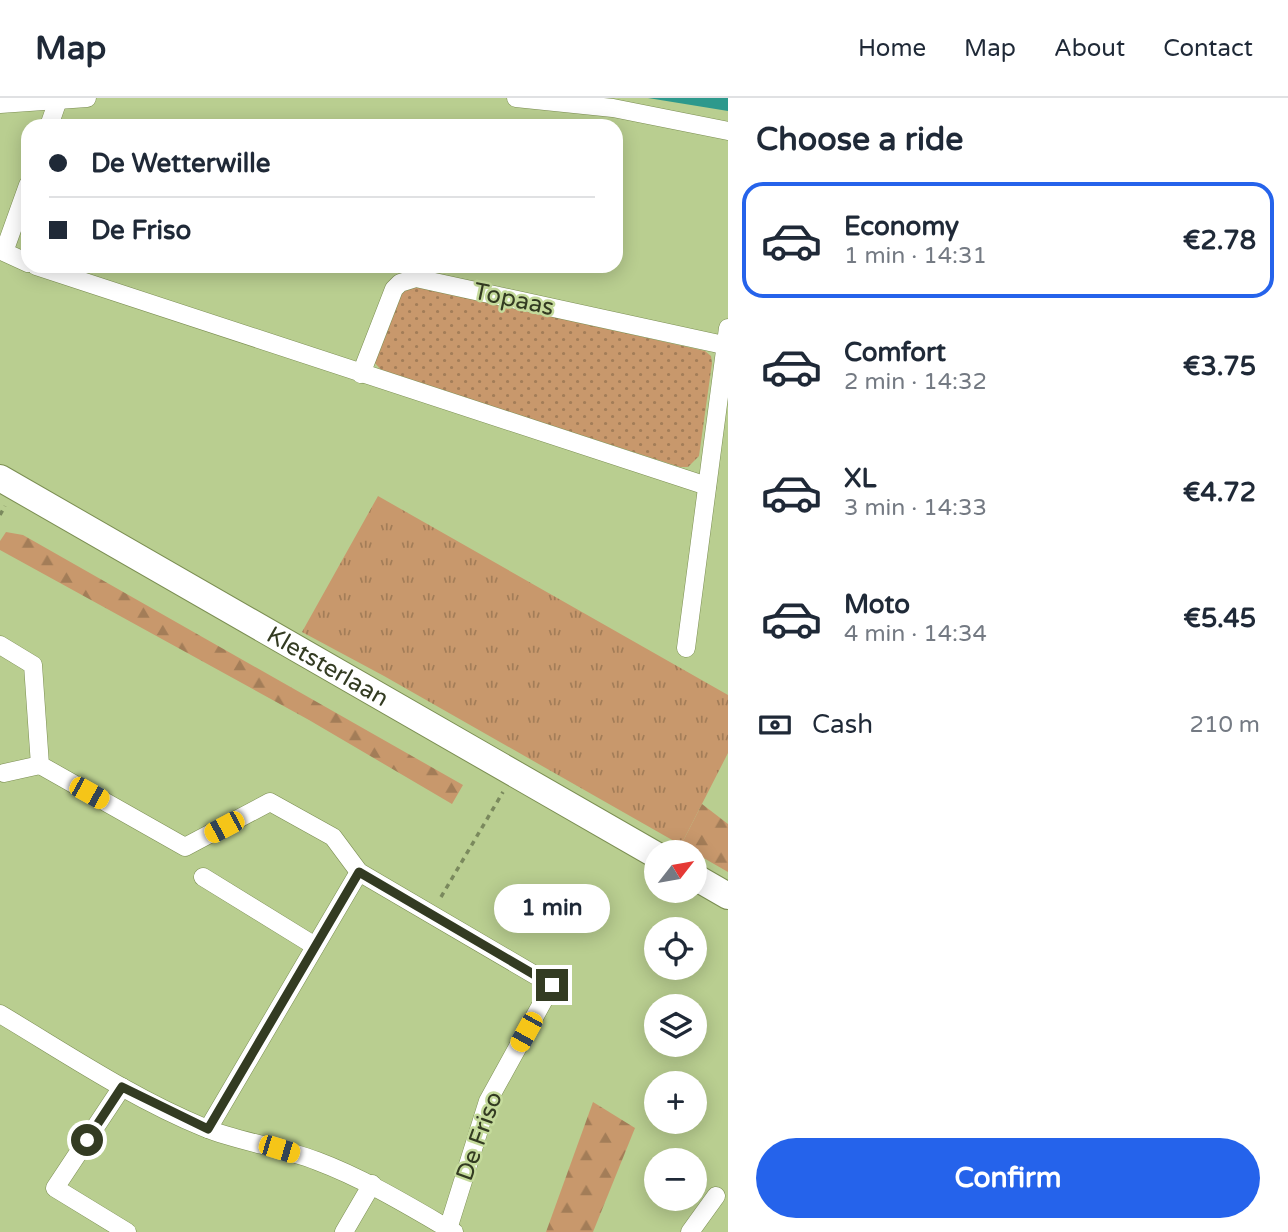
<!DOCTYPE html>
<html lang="en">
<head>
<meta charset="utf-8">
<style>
	:root { --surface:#fff; --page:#f2f2f3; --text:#1f2937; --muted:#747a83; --line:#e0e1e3; --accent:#2563eb }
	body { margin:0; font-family:"Varela Round",sans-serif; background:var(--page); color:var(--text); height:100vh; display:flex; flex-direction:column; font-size:26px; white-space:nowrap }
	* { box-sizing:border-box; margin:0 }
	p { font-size:23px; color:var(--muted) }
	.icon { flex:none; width:38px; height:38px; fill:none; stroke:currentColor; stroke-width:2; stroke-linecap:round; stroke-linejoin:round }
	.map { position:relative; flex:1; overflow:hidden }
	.side { display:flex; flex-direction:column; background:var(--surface); width:560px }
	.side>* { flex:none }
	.hud { position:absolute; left:21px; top:21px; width:602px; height:154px; border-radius:21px; box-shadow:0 4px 18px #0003; display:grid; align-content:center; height:154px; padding:0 28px; background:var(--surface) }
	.needle { width:46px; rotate:59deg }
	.fabs { position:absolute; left:644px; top:742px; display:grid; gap:14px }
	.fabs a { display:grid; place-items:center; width:63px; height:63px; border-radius:50%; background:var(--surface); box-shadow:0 4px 18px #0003; font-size:35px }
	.end { position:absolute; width:32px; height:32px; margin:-16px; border:9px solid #333b22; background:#fff; box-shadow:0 0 0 4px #fff }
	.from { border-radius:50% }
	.bubble { position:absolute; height:49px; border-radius:24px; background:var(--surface); box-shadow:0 4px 18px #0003; font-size:23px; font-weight:800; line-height:49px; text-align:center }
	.car { position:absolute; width:21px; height:42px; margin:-21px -10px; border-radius:9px; box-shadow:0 0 5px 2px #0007; background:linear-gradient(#f5c518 24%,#345 0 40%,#f5c518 0 76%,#345 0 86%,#f5c518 0) }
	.hud b { display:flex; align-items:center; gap:24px; height:66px; font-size:26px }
	.hud b+b { border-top:2px solid var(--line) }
	.hud i { width:18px; height:18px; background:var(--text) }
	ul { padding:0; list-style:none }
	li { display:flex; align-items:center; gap:21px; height:116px; margin:0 14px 10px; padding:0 14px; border:4px solid transparent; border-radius:21px }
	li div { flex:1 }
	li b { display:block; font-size:26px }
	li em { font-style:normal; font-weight:800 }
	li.on { border-color:var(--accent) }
	li>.icon { width:63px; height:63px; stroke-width:1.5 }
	h2 { padding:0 28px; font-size:32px; line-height:84px }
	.pay { display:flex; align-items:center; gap:18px; height:77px; padding:0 28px; font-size:26px }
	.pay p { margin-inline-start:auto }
	.cta { display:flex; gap:14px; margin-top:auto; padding:14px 28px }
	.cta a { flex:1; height:80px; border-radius:42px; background:var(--accent); color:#fff; font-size:28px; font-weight:800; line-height:80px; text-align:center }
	header { display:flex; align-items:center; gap:42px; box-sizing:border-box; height:98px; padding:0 35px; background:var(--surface); border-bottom:2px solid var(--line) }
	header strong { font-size:33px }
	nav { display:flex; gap:38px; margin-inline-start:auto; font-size:24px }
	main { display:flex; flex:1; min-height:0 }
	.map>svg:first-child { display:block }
</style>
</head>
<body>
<header>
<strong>Map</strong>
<nav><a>Home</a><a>Map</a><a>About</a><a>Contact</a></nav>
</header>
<main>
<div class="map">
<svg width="728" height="1134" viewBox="0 0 728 1134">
	<defs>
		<pattern id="grass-tufts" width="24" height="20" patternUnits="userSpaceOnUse" patternTransform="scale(1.75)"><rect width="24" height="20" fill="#c8986c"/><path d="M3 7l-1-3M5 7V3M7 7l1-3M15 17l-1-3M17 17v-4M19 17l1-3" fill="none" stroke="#a37d58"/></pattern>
		<pattern id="forest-firs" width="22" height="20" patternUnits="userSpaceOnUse" patternTransform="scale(1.75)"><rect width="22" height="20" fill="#c8986c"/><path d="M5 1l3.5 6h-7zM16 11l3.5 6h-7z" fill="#a37d58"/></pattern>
		<pattern id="park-dots" width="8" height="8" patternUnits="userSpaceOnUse" patternTransform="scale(1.75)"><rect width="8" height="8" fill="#c8986c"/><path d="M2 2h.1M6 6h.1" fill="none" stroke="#a37d58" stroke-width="1.8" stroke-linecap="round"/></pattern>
	</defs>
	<rect width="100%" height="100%" fill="#b9ce90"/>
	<path fill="url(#grass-tufts)" d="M378,398L728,597V655L681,747L384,578L302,534Z"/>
	<g fill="url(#forest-firs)">
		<path d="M6,434L23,437L463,687L452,706L309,622L0,452V443Z"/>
		<path d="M702,706L728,726V774L681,747Z"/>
		<path d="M593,1004L635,1030L593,1134H546Z"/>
	</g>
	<path fill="url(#park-dots)" d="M418,188L705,253L711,258L712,265L699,358L688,369H680L382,273L374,264L400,195L407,190Z"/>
	<path fill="#2d998c" d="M648,0H728V13Z"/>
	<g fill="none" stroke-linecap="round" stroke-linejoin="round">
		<g stroke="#7b8e52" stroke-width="19">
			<g id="minor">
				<path d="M516,0L613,10L728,33"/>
				<path d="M0,6L87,0"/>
				<path d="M49,28L58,2"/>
				<path d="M28,87L4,154L28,165"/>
				<path d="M36,168L707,388"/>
				<path d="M361,276L394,191L400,185L416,180L728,248"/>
				<path d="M0,547L33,567L40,667L185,749L270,704L333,739L359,774L552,887L488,1003L448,1131"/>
				<path d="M686,550L728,230"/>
				<path d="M4,675L40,667"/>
				<path d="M203,779L315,848"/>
				<path d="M0,916C67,956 132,1000 205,1030C240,1044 280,1049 317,1063C365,1081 409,1108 454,1134"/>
				<path d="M122,989L55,1090L127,1134"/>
				<path d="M208,1031L359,774"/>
				<path d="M344,1134L372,1086"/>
				<path d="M690,1134L716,1098"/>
			</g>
		</g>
		<g stroke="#7b8e52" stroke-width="28">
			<g id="secondary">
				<path id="s1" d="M0,380L656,757"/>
				<path d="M695,779L728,798"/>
			</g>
		</g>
		<g stroke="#7a895d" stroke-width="3.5" stroke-dasharray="5 5" stroke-linecap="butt">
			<path d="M0,417L5,408"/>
			<path d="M441,799L503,694"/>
		</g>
		<use href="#minor" stroke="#fff" stroke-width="18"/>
		<use href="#secondary" stroke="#fff" stroke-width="26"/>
	</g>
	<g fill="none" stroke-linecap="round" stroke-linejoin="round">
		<path stroke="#333b22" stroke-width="9" d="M87,1042L122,989L208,1031L359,774L552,887"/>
	</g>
	<g text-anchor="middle" stroke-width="5" stroke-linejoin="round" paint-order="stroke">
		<g font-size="24" fill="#333b22" stroke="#c5db9c">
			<text transform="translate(514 201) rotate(12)" y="8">Topaas</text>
			<text dy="8" stroke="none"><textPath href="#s1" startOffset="378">Kletsterlaan</textPath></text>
			<text transform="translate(479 1038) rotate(-70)" y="8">De Friso</text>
		</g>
	</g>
</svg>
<div class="fabs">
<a><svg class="needle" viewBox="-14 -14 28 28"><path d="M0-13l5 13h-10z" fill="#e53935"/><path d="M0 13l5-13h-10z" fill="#747a83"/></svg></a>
<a><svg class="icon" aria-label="locate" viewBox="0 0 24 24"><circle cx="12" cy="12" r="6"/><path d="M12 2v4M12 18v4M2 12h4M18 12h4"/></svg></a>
<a><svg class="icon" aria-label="layers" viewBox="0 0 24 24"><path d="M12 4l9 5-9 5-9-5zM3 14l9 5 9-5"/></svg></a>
<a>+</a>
<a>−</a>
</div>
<i class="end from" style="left:87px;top:1042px"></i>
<i class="end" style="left:552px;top:887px"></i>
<div class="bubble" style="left:494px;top:786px;width:116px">1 min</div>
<i class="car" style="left:89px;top:695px;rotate:119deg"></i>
<i class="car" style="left:224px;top:729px;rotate:242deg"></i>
<i class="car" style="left:526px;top:934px;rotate:209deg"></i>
<i class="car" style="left:279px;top:1051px;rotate:107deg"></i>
<div class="hud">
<b><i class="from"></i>De Wetterwille</b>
<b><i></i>De Friso</b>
</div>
</div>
<section class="side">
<h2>Choose a ride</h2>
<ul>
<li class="on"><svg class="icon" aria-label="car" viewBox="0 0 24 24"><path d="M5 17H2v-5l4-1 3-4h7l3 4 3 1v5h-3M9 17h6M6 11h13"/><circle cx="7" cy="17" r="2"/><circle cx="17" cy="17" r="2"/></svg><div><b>Economy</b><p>1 min · 14:31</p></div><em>€2.78</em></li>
<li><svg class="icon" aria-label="car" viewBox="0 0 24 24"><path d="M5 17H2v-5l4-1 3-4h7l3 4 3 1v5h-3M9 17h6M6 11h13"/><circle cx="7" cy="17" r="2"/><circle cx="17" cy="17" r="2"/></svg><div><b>Comfort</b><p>2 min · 14:32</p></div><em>€3.75</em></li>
<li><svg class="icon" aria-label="car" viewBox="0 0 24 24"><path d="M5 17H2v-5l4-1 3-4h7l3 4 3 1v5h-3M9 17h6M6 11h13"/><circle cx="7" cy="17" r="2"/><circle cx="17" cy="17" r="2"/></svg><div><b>XL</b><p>3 min · 14:33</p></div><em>€4.72</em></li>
<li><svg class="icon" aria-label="car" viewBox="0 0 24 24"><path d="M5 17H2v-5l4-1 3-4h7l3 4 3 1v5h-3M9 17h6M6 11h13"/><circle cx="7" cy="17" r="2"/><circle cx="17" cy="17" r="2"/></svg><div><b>Moto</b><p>4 min · 14:34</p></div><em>€5.45</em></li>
</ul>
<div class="pay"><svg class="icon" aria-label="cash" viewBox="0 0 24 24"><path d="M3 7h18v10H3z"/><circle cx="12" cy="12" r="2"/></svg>Cash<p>210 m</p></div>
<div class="cta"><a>Confirm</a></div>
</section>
</main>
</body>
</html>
